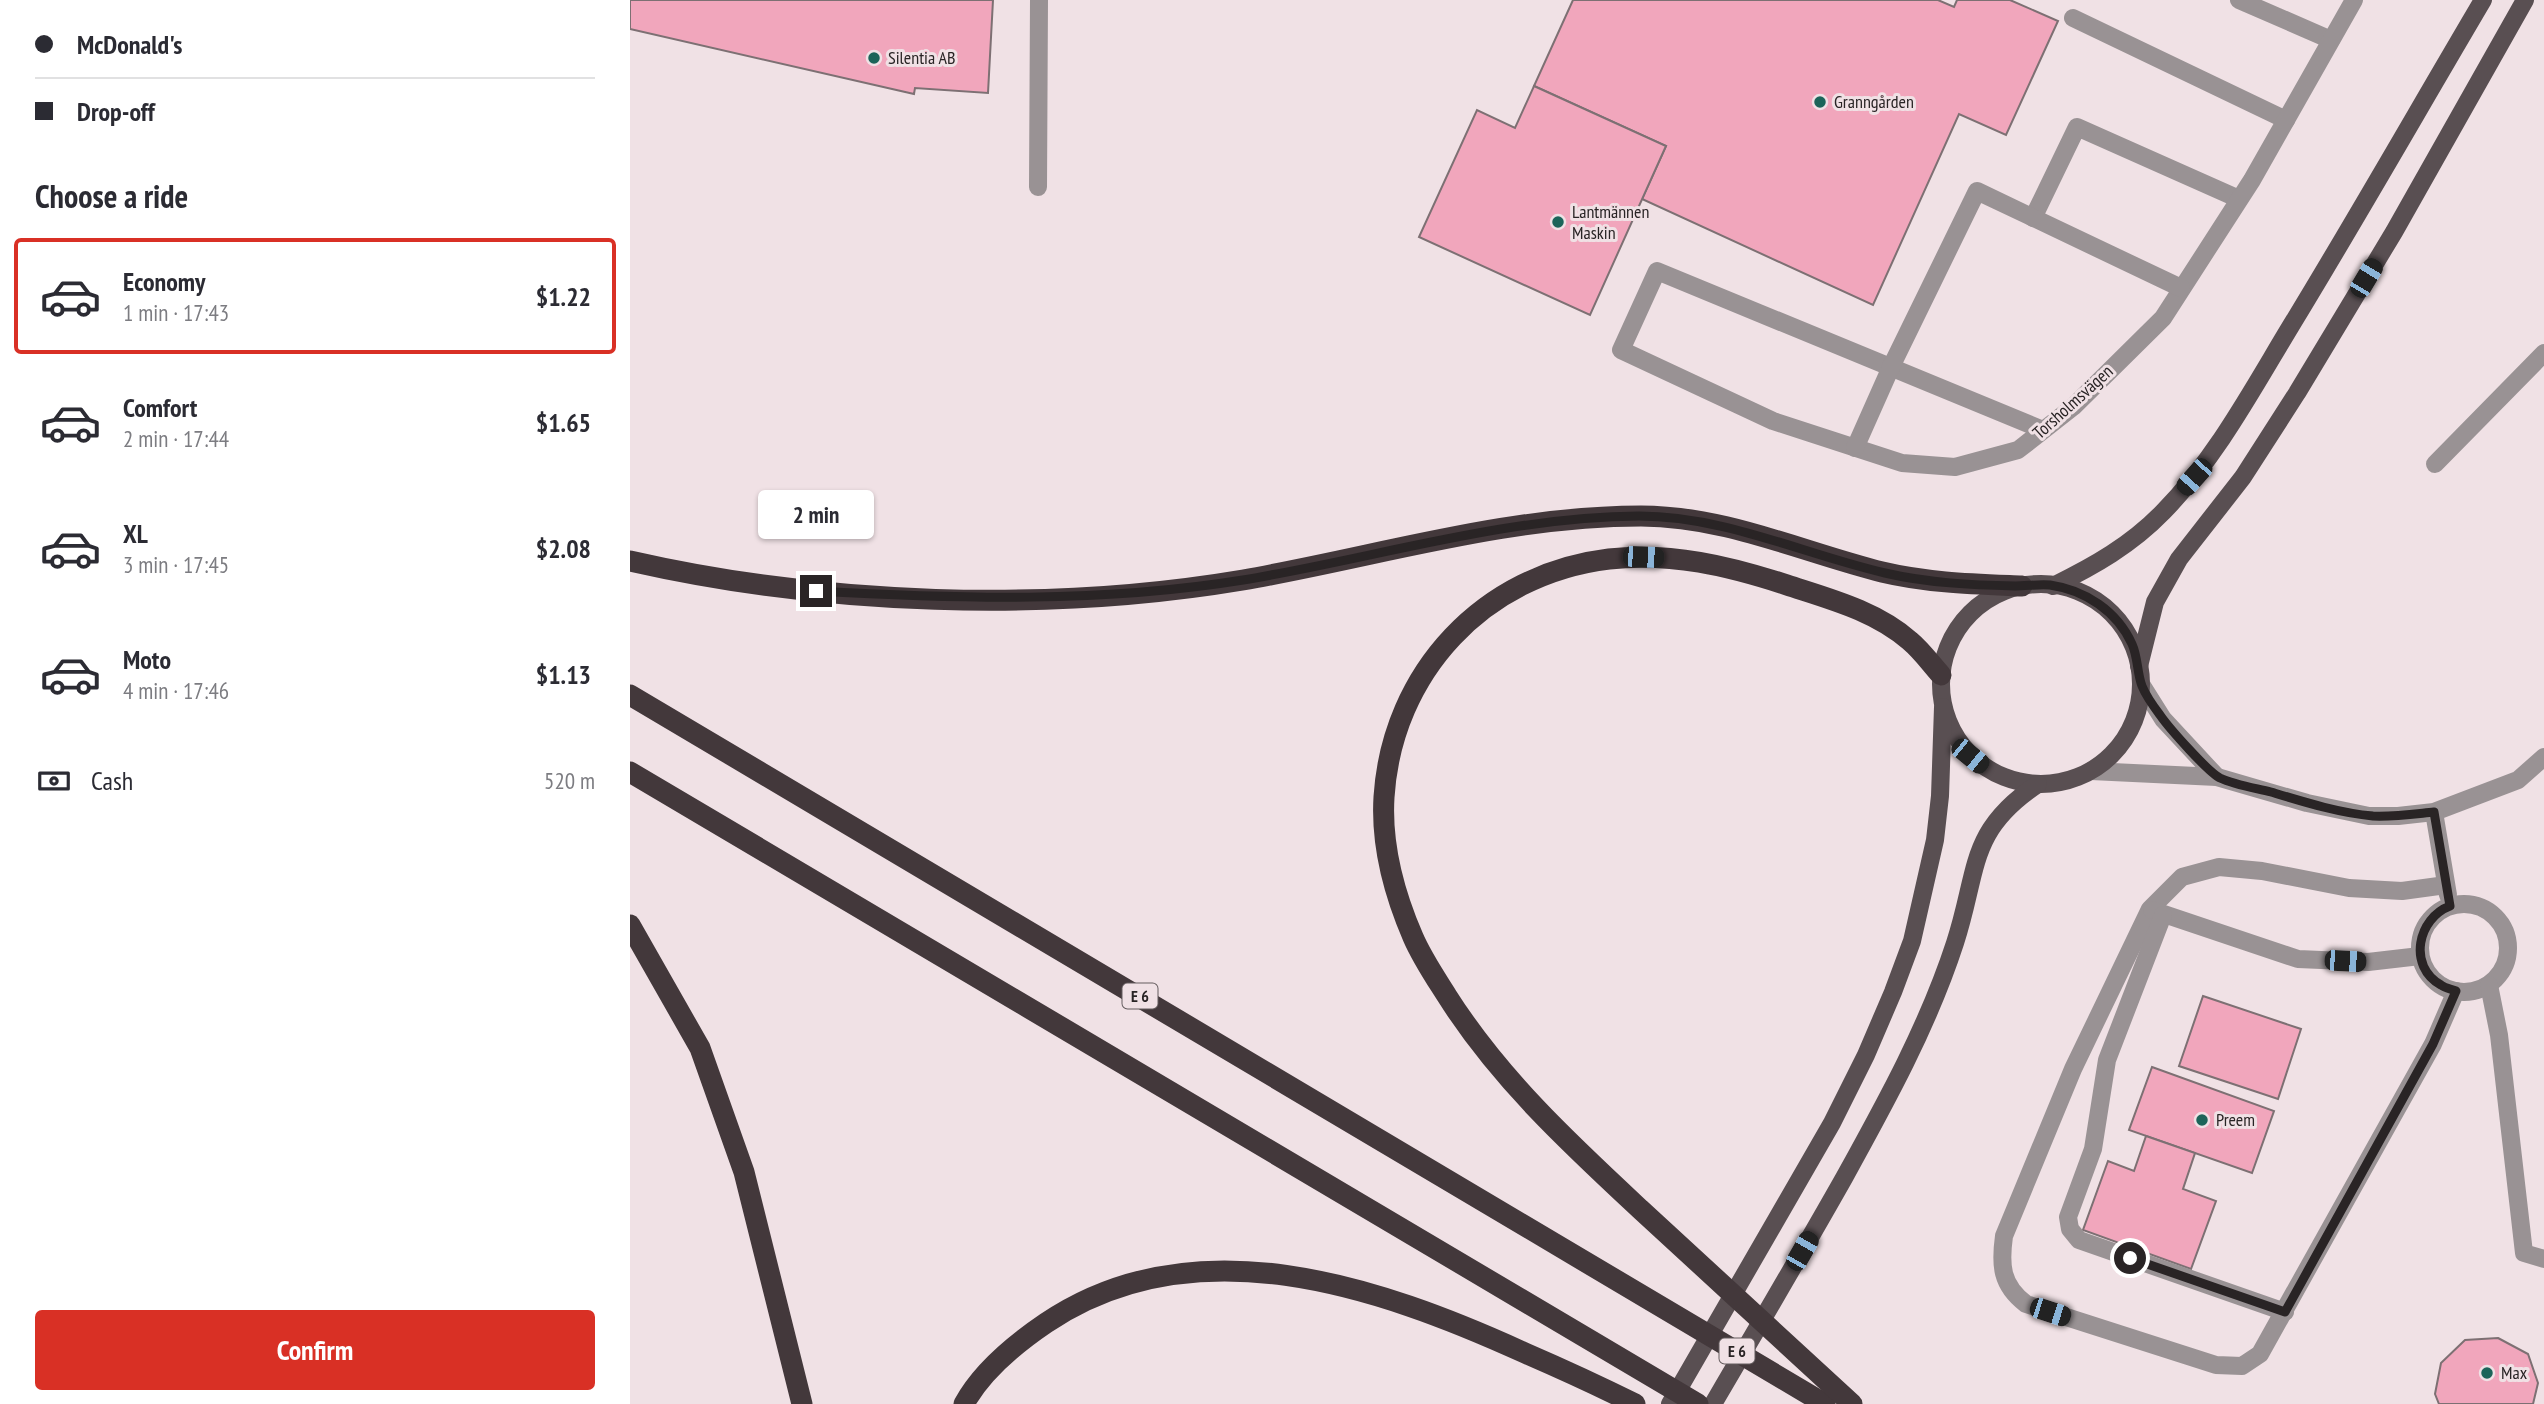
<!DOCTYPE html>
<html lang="en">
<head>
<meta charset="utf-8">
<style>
	:root { --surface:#fff; --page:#f2f2f3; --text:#2b2b33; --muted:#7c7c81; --line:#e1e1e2; --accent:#d93025 }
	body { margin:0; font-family:"PT Sans Narrow",sans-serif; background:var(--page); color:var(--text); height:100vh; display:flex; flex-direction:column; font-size:26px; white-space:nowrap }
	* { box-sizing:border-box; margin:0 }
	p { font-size:23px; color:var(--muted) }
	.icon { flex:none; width:38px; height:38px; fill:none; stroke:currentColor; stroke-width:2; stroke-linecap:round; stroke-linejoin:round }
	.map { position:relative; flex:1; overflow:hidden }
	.sheet { display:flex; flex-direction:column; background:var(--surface); width:630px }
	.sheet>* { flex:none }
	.top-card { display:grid; align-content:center; height:154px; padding:0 35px; background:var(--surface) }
	.end { position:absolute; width:32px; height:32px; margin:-16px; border:9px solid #292425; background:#fff; box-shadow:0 0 0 4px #fff }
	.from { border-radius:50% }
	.bubble { position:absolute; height:49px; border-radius:7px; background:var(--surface); box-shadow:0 2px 5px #0004; font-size:23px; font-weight:600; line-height:49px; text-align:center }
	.car { position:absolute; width:21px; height:42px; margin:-21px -10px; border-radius:9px; box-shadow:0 0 5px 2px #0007; background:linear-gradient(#222 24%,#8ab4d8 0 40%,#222 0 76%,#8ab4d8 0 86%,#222 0) }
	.top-card b { display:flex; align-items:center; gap:24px; height:66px; font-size:26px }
	.top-card b+b { border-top:2px solid var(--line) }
	.top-card i { width:18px; height:18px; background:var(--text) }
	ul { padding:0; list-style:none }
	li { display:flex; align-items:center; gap:21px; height:116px; margin:0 14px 10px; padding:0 21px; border:4px solid transparent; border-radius:7px }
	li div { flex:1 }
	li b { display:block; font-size:26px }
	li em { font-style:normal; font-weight:600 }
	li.active { border-color:var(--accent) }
	li>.icon { width:63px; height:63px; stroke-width:1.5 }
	h2 { padding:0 35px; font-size:32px; line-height:84px }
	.pay { display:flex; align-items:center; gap:18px; height:77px; padding:0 35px; font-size:26px }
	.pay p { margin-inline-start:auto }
	.action { display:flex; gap:14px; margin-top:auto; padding:14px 35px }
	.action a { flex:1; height:80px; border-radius:7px; background:var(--accent); color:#fff; font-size:28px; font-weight:600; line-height:80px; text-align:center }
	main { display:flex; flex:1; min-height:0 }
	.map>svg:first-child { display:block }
</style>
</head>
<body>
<main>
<section class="sheet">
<div class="top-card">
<b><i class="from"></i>McDonald's</b>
<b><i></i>Drop-off</b>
</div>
<h2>Choose a ride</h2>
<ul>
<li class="active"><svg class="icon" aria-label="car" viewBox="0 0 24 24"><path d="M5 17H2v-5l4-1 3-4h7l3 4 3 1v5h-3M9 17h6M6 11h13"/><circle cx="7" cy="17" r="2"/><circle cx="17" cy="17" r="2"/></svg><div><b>Economy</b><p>1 min · 17:43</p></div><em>$1.22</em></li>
<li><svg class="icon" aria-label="car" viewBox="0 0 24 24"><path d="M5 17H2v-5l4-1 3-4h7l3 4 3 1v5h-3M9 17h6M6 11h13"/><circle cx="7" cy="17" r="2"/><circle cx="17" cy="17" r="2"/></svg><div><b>Comfort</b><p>2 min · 17:44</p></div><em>$1.65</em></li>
<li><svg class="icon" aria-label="car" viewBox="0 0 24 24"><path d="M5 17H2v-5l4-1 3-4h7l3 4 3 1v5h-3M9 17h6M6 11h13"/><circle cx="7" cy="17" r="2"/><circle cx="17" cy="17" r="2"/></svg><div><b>XL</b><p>3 min · 17:45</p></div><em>$2.08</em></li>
<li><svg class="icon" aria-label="car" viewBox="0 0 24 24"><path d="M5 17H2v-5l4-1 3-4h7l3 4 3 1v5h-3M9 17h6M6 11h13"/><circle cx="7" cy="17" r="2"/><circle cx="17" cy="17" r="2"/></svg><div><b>Moto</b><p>4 min · 17:46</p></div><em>$1.13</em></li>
</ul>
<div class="pay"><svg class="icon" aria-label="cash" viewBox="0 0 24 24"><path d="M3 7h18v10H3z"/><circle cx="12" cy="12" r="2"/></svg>Cash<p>520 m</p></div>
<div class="action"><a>Confirm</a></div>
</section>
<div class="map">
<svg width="1914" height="1404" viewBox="0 0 1914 1404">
	<rect width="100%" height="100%" fill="#f0e1e5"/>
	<g fill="#f1a6bc" stroke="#7d7073" stroke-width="2">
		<path d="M0,0H363L358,93L285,88L284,94L0,29Z"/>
		<path d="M943,0H1308L1324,7L1327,0H1380L1428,21L1376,135L1329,114L1243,305L1012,199L1036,146L904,86Z"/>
		<path d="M904,86L1036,146L960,315L789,237L847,110L885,128Z"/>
		<path d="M1573,996L1671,1029L1648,1099L1549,1066Z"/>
		<path d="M1522,1067L1644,1111L1622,1173L1499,1130Z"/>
		<path d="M1516,1136L1565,1153L1553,1189L1586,1201L1561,1269L1453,1230L1478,1161L1504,1171Z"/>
		<path d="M1868,1338L1898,1354L1908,1383L1903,1404H1809L1805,1394L1811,1363L1835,1340Z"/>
	</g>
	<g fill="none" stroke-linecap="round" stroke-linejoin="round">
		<g stroke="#999294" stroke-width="18">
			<path d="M1609,0L1701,40"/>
			<path d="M1443,18L1656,120"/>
			<path d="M408,187L409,0"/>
			<path d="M1403,218L1447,127L1609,199"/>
			<path d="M1413,430L1027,271L991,350L1143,421L1272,463L1325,467L1388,450L1443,407L1533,318L1622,180L1724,0"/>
			<path d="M1225,448L1261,367L1347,191L1551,288"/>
			<path d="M1805,464L1914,353"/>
			<path d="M1511,684L1533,719L1587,777"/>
			<path d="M1461,771L1587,777L1677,803L1739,816H1768L1804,812L1888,780L1914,757"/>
			<path d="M1804,812L1818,895"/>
			<path d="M1816,885L1772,891L1719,888L1632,871L1589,867L1552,877L1520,909L1443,1069L1374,1236C1370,1265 1371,1285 1396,1304L1586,1365L1612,1366L1630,1354L1803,1044L1826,991"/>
			<circle cx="1834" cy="948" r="44"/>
			<path d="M1522,910L1668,959L1738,962L1790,956"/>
			<path d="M1533,915L1477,1060L1463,1149L1438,1217L1440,1229L1449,1240L1655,1312"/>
			<path d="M1859,985L1869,1035L1894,1253L1914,1259"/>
		</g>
		<g stroke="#594f52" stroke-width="18">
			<circle cx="1411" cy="684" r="100"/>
			<path d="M1423,586C1464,566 1501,545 1533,512C1585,459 1621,392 1659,329C1725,221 1788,110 1853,0"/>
			<path d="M1509,666L1525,602L1549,559L1613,477L1667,393L1764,232L1895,0"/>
			<path d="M1040,1404L1202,1123L1236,1055L1263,992L1282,941L1305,840L1310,796L1313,707"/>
			<path d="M1083,1404C1127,1329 1171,1254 1214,1178C1256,1102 1298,1026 1325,943C1349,870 1337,831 1408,784"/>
		</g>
		<g stroke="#43383b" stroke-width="21">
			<path d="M0,561C193,605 417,613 613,580C745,557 876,516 1011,516C1095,516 1172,552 1252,572C1298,583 1345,584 1392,586"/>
			<path d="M0,695L1195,1404"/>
			<path d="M0,772L1068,1404"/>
			<path d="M0,925L70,1048L114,1172L172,1404"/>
			<path d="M334,1404C352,1371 385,1344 416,1323C564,1223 748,1286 895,1353C932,1369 969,1386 1005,1404"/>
			<path d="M1222,1404C1152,1339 1080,1274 1010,1209C939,1143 869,1078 817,996C805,977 792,958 783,937C764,893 751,846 754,797C762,672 854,574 979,559C1041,552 1099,566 1157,585C1200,599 1246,611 1280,641C1292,651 1301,664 1311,675"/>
		</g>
	</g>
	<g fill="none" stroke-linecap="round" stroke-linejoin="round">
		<path stroke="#292425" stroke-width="9" d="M186,591C329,599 471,603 613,580C745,558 875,517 1009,516C1095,516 1173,554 1255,573C1298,583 1342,585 1385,586C1397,586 1408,584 1420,585C1455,590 1487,611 1502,644C1508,657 1507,673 1512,686C1516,696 1524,707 1530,715C1539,728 1578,772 1590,778C1605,785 1625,788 1641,792C1674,802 1709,813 1743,816C1763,817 1784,814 1804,812L1820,906C1788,918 1777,966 1811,985C1815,988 1821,989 1826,991L1803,1044L1655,1312L1500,1258"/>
	</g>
	<g fill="#1c6459" stroke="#f0e1e5" stroke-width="2.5">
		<circle cx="244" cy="58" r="7"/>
		<circle cx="1190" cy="102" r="7"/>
		<circle cx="928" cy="222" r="7"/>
		<circle cx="1572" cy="1120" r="7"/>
		<circle cx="1857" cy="1373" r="7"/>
	</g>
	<g text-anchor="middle" stroke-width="6" stroke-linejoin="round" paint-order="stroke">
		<g fill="#f0e1e5" stroke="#655d5f" stroke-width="2">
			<rect x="492.5" y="983.5" width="35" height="25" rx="5"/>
			<rect x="1089.5" y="1338.5" width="35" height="25" rx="5"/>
		</g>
		<g font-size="16" font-weight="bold" fill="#292425">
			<text x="510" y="1002">E 6</text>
			<text x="1107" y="1357">E 6</text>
		</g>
		<g font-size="18" fill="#292425" stroke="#f0e1e5" text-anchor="start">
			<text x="258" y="64">Silentia AB</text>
			<text x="1204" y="108">Granngården</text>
			<text x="942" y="218">Lantmännen<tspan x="942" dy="21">Maskin</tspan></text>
			<text x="1586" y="1126">Preem</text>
			<text x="1871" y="1379">Max</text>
		</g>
		<g font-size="18" fill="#292425" stroke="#f0e1e5">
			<text transform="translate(1443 402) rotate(-42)" y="6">Torsholmsvägen</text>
		</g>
	</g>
</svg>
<i class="end from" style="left:1500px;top:1258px"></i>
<i class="end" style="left:186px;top:591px"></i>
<div class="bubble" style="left:128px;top:490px;width:116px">2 min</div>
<i class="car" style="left:1736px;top:278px;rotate:31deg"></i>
<i class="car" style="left:1564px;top:477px;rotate:222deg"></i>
<i class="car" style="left:1013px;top:557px;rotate:92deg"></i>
<i class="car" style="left:1340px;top:756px;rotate:129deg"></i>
<i class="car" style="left:1715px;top:961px;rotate:93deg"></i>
<i class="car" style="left:1172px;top:1251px;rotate:30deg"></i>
<i class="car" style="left:1420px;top:1312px;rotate:108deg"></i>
</div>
</main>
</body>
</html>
